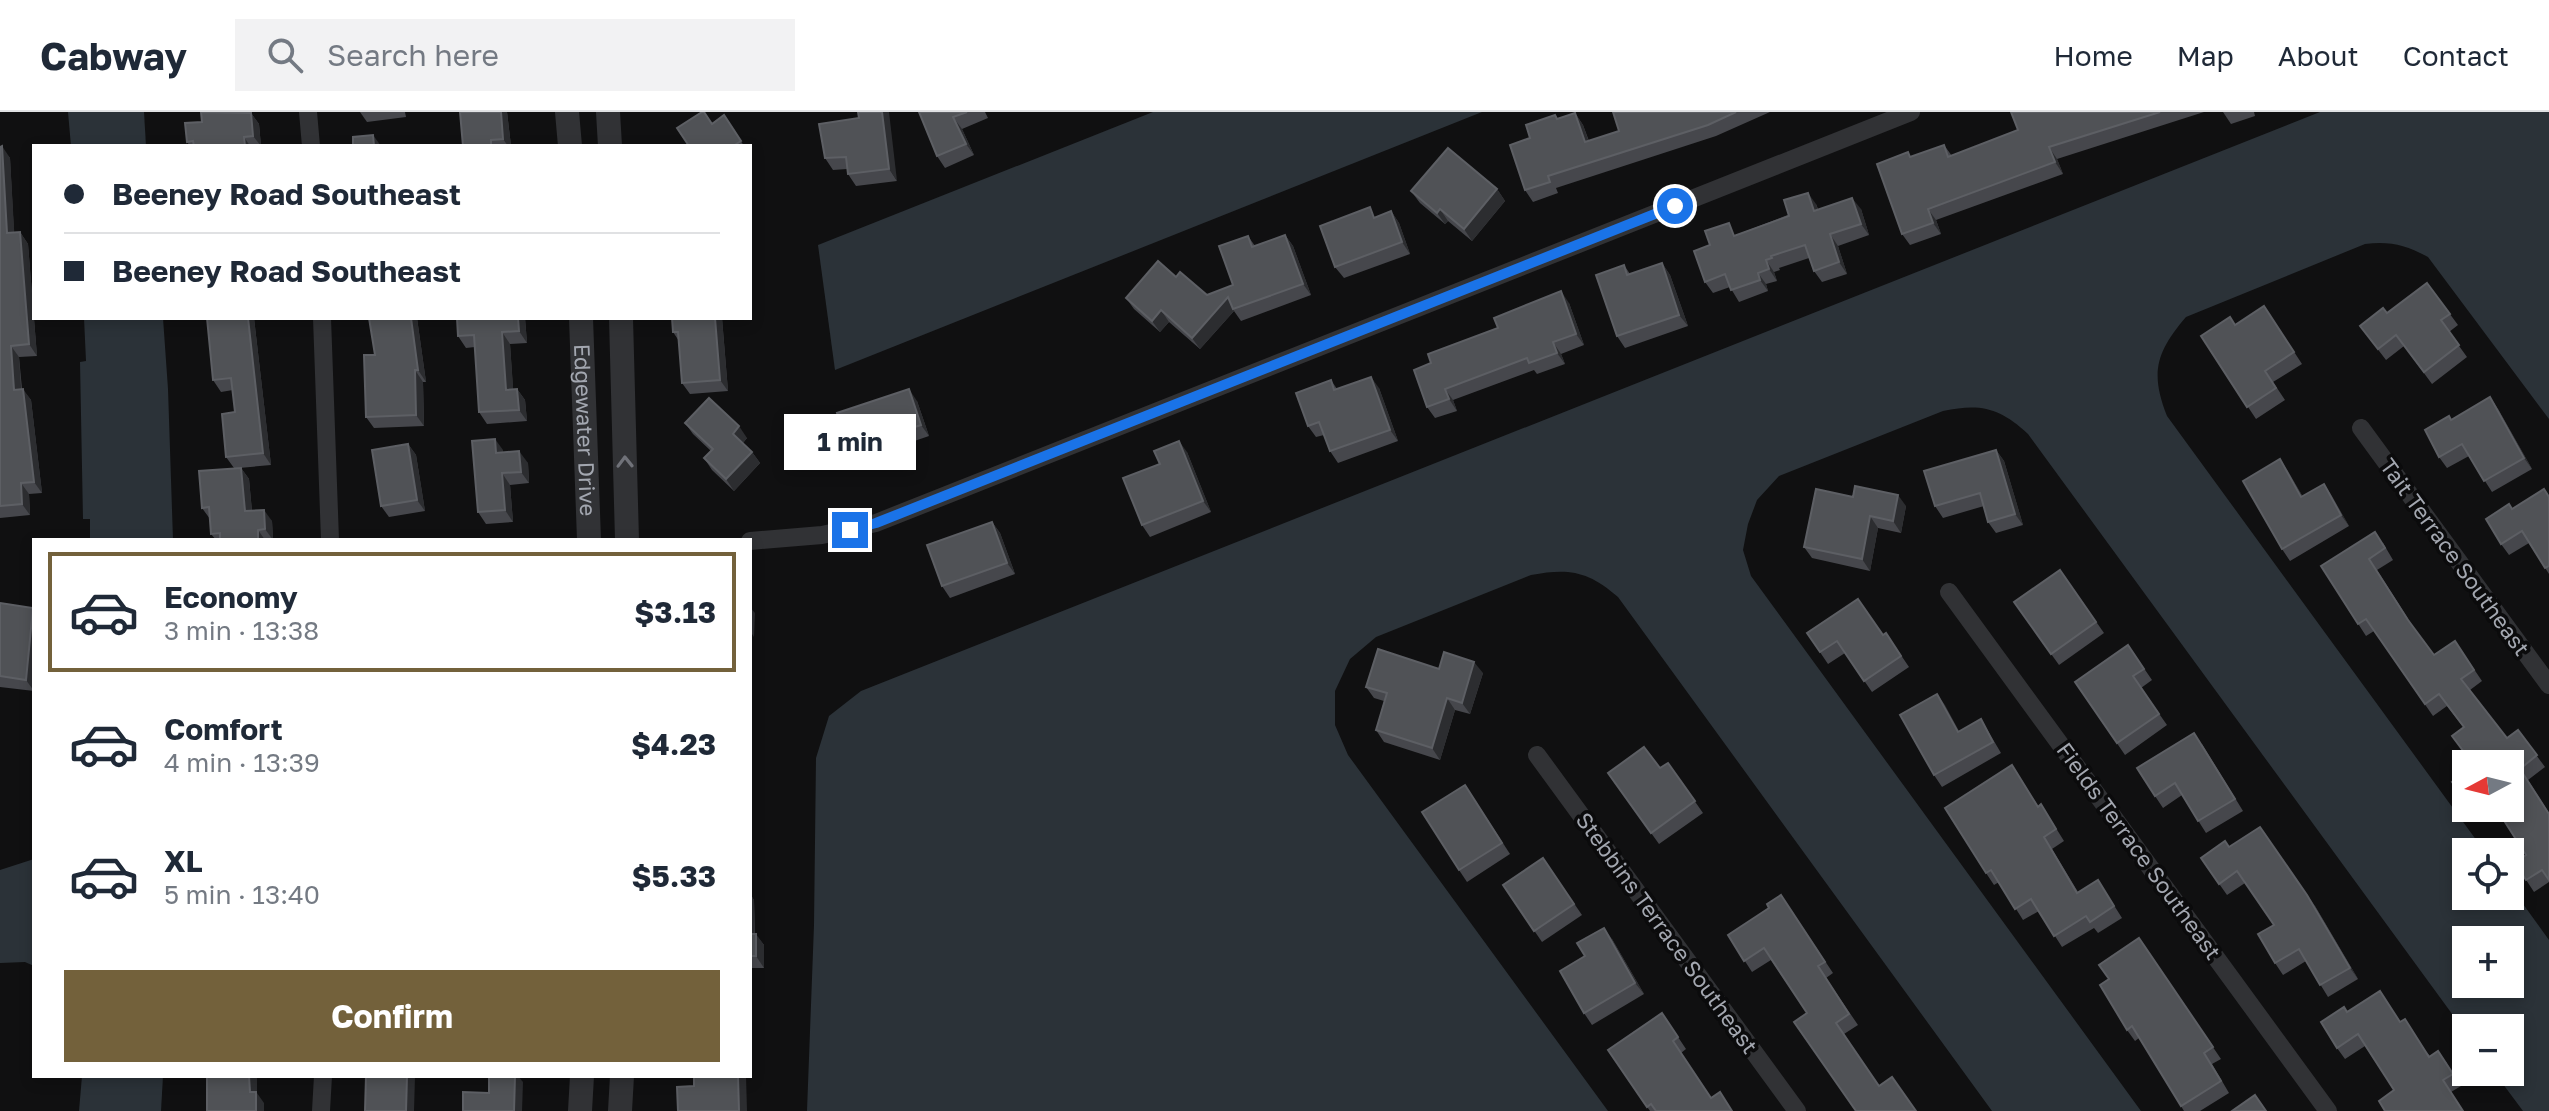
<!DOCTYPE html>
<html lang="en">
<head>
<meta charset="utf-8">
<style>
	:root { --surface:#fff; --page:#f2f2f3; --text:#1f2937; --muted:#747a83; --line:#e0e1e3; --accent:#73613b }
	body { margin:0; font-family:"Golos Text",sans-serif; background:var(--page); color:var(--text); height:100vh; display:flex; flex-direction:column; font-size:30px; white-space:nowrap }
	* { box-sizing:border-box; margin:0 }
	p { font-size:26px; color:var(--muted) }
	.icon { flex:none; width:44px; height:44px; fill:none; stroke:currentColor; stroke-width:2; stroke-linecap:round; stroke-linejoin:round }
	.map { position:relative; flex:1; overflow:hidden }
	.sheet { position:absolute; left:32px; top:426px; width:720px; height:540px; display:flex; flex-direction:column; background:var(--surface); border-radius:0px; box-shadow:0 4px 12px #0003 }
	.sheet>* { flex:none }
	.guide { position:absolute; left:32px; top:32px; width:720px; height:176px; border-radius:0px; box-shadow:0 4px 12px #0003; display:grid; align-content:center; height:176px; padding:0 32px; background:var(--surface) }
	.needle { width:52px; rotate:263deg }
	.fabs { position:absolute; left:2452px; top:638px; display:grid; gap:16px }
	.fabs a { display:grid; place-items:center; width:72px; height:72px; border-radius:0px; background:var(--surface); box-shadow:0 4px 12px #0003; font-size:40px }
	.end { position:absolute; width:36px; height:36px; margin:-18px; border:10px solid #1a73e8; background:#fff; box-shadow:0 0 0 4px #fff }
	.from { border-radius:50% }
	.bubble { position:absolute; height:56px; border-radius:0px; background:var(--surface); box-shadow:0 4px 12px #0003; font-size:26px; font-weight:700; line-height:56px; text-align:center }
	.guide b { display:flex; align-items:center; gap:28px; height:76px; font-size:30px }
	.guide b+b { border-top:2px solid var(--line) }
	.guide i { width:20px; height:20px; background:var(--text) }
	ul { padding:14px 0 0; list-style:none }
	li { display:flex; align-items:center; gap:24px; height:120px; margin:0 16px 12px; padding:0 16px; border:4px solid transparent; border-radius:0px }
	li div { flex:1 }
	li b { display:block; font-size:30px }
	li em { font-style:normal; font-weight:700 }
	li.selected { border-color:var(--accent) }
	li>.icon { width:72px; height:72px; stroke-width:1.5 }
	.primary-button { display:flex; gap:16px; margin-top:auto; padding:16px 32px }
	.primary-button a { flex:1; height:92px; border-radius:0px; background:var(--accent); color:#fff; font-size:32px; font-weight:700; line-height:92px; text-align:center }
	header { display:flex; align-items:center; gap:48px; box-sizing:border-box; height:112px; padding:0 40px; background:var(--surface); border-bottom:2px solid var(--line) }
	header strong { font-size:38px }
	nav { display:flex; gap:44px; margin-inline-start:auto; font-size:28px }
	.search { width:560px; height:72px; background:var(--page); display:flex; align-items:center; gap:20px; box-sizing:border-box; padding:0 28px; border-radius:0px; color:var(--muted); font-size:30px }
	.map>svg:first-child { display:block }
</style>
</head>
<body>
<header>
<strong>Cabway</strong>
<div class="search"><svg class="icon" aria-label="search" viewBox="0 0 24 24"><circle cx="10" cy="10" r="6"/><path d="M15 15l6 6"/></svg>Search here</div>
<nav><a>Home</a><a>Map</a><a>About</a><a>Contact</a></nav>
</header>
<div class="map">
<svg width="2549" height="999" viewBox="0 0 2549 999">
	<rect width="100%" height="100%" fill="#101011"/>
	<g fill="#2b3238" fill-rule="evenodd">
		<path d="M68,0H144L146,34H71Z"/>
		<path d="M1153,0H1482L835,258L818,133Z"/>
		<path d="M2320,0H2549V307L2428,145C2406,133 2390,129 2365,132L2186,205C2156,240 2150,261 2167,304L2485,740H2466V784H2510V774L2549,828V999H2523L2494,960H2510V916H2466V921L2028,322C2000,296 1981,291 1943,299L1779,364L1757,388L1748,412L1743,438L1751,464L2141,999H1992L1618,485C1588,459 1569,456 1531,463L1376,525L1350,547L1335,579V613L1348,643L1608,999H807L814,813L816,646L829,604L861,579ZM2466,828H2510V872H2466Z"/>
		<path d="M84,206H163L168,277L173,428H90V407H83L80,250L86,249Z"/>
		<path d="M34,747V854L25,850L0,851V758Z"/>
		<path d="M82,964H163L161,999H79Z"/>
	</g>
	<g fill="none" stroke-linecap="round" stroke-linejoin="round">
		<g stroke="#313235" stroke-width="18">
			<path d="M308,0L311,34"/>
			<path d="M322,206L330,428"/>
			<path d="M2361,316L2549,573"/>
			<path d="M750,429L822,423L876,411L1911,0"/>
			<path d="M1949,480L2328,999"/>
			<path d="M1537,643L1797,999"/>
			<path d="M321,999L323,964"/>
		</g>
		<g stroke="#313235" stroke-width="24">
			<path d="M567,0L570,34"/>
			<path d="M608,0L610,34"/>
			<path id="s1" d="M581,206L589,428"/>
			<path d="M621,206L627,428"/>
			<path d="M580,999L582,964"/>
			<path d="M620,999L622,964"/>
		</g>
	</g>
	<g fill="#46474c">
		<path d="M360,0H405L406,5L367,10Z"/>
		<path d="M507,0L511,34H463Z"/>
		<path d="M919,0H985L988,6L962,17L974,43L945,56L937,44Z"/>
		<path d="M1613,0H1770L1716,24L1556,76L1558,81L1533,90L1525,78L1530,26L1558,7L1575,1L1583,13L1589,29L1619,19Z"/>
		<path d="M2011,0H2204L2057,47L2063,62L1936,108L1941,122L1910,133L1902,122L1911,45L1944,33L1952,44L2018,18Z"/>
		<path d="M2223,0H2254L2255,4L2231,12Z"/>
		<path d="M251,1L259,12L261,34H190L187,30L202,10Z"/>
		<path d="M724,3L744,34H689L712,11Z"/>
		<path d="M859,6L897,69L856,74L848,62L847,57L833,58L825,46Z"/>
		<path d="M0,35L10,46L14,121L20,120L28,132L37,244L19,245L22,277L31,288L42,381L29,382L30,403L0,406Z"/>
		<path d="M1497,77L1505,89L1472,129L1448,109L1445,112L1420,91L1411,79Z"/>
		<path d="M1816,92L1818,97H1861L1869,123L1838,134L1847,162L1822,170L1814,159L1809,146L1779,156L1780,158L1774,160L1777,169L1766,172L1768,179L1739,190L1730,175L1713,181L1705,170L1710,133Z"/>
		<path d="M1391,99L1399,111L1410,142L1344,166L1335,155L1377,105Z"/>
		<path d="M1285,123L1293,134L1311,183L1241,209L1234,199L1200,237L1169,210L1160,220L1134,197L1126,186L1176,165L1207,183L1233,173L1248,124L1255,134Z"/>
		<path d="M1662,151L1670,163L1688,214L1625,236L1617,224L1624,153L1630,162Z"/>
		<path d="M2427,171L2458,213L2449,220L2467,245L2432,272L2404,234L2386,248L2360,214L2387,201Z"/>
		<path d="M1569,191L1584,233L1561,242L1565,252L1537,262L1534,258L1453,288L1457,299L1435,306L1427,295L1431,251Z"/>
		<path d="M2264,194L2302,252L2273,270L2285,288L2256,307L2201,224L2235,213Z"/>
		<path d="M254,206L271,353L239,356H241L249,367L252,399L272,409L273,428H216L211,422L210,407L202,396L234,356L226,345L235,300L233,278L221,280L213,268Z"/>
		<path d="M417,206L426,270H423L424,314L374,316L366,305L375,243Z"/>
		<path d="M525,206L527,231L510,232L513,277H517L525,288L527,309L487,312L479,300L475,235L466,236L458,224Z"/>
		<path d="M672,206H722L728,279L690,282L682,271L679,229L673,220Z"/>
		<path d="M1331,268L1337,277L1379,276L1398,329L1338,351L1330,339L1324,323L1316,325L1308,314Z"/>
		<path d="M2490,285L2498,297L2532,357L2492,380L2469,344L2447,356L2439,345L2451,308Z"/>
		<path d="M917,289L929,324L894,336L899,350L876,358L868,344L857,348L849,337Z"/>
		<path d="M685,311L747,326L743,331L752,340L760,351L734,379L712,358L704,346L711,339L693,322Z"/>
		<path d="M408,332L416,343L425,399L389,405L381,394Z"/>
		<path d="M503,338V341L528,351L529,371L510,373L513,410L486,412L478,400Z"/>
		<path d="M1996,338L2004,349L2023,413L1996,421L1988,410L1984,394L1943,406L1935,394Z"/>
		<path d="M1187,340L1211,400L1150,425L1142,413Z"/>
		<path d="M2280,347L2303,385L2324,372L2349,414L2290,449L2282,437Z"/>
		<path d="M2549,384V462L2529,431L2509,443L2501,432L2512,397Z"/>
		<path d="M1853,385L1906,394L1901,421L1878,416L1870,459L1812,446L1804,435Z"/>
		<path d="M992,410L1000,421L1015,462L950,486L942,474Z"/>
		<path d="M2383,431L2393,448L2377,458L2414,516L2434,543L2455,529L2482,569L2470,578L2507,626L2518,618L2545,655L2528,668L2549,701V770L2534,780L2515,751L2526,743L2463,615L2447,594L2433,604L2374,519L2366,524L2321,454Z"/>
		<path d="M2060,458L2104,521L2059,553L2014,490Z"/>
		<path d="M0,491L34,579L0,575Z"/>
		<path d="M1807,521L1883,523L1886,521L1909,555L1872,580L1845,541L1828,552Z"/>
		<path d="M2128,533L2152,568L2141,576L2167,613L2125,643L2075,570Z"/>
		<path d="M1439,557L1483,561L1470,602L1455,598L1440,648L1384,630L1376,618L1384,589L1374,586L1366,575Z"/>
		<path d="M1937,582L1959,620L1981,607L2001,641L1942,675L1934,663Z"/>
		<path d="M2202,632L2243,699L2206,721L2182,683L2163,696L2155,684Z"/>
		<path d="M1668,651L1703,701L1659,732L1608,661L1660,656Z"/>
		<path d="M2012,653L2038,694L2041,692L2064,729L2052,737L2078,780L2098,768L2122,806L2098,821L2094,816L2062,835L2039,799L2023,808L1999,770L1994,773L1986,761Z"/>
		<path d="M1473,685L1510,742L1467,770L1459,758Z"/>
		<path d="M2471,696H2492L2479,707Z"/>
		<path d="M2229,735L2315,794L2358,867L2328,885L2306,849L2283,863L2275,851L2274,813L2245,771L2227,783L2201,746Z"/>
		<path d="M1543,746L1582,803L1542,830L1503,773Z"/>
		<path d="M750,782L754,788L755,822L764,833V856H750Z"/>
		<path d="M1781,783L1833,861L1826,866L1858,913L1844,922L1856,999L1807,901L1771,848L1752,860L1728,823L1769,796Z"/>
		<path d="M2139,826L2221,947L2212,952L2229,981L2200,999H2184L2139,926L2135,929L2127,918L2109,867Z"/>
		<path d="M1612,827L1644,882L1592,913L1584,901L1585,844Z"/>
		<path d="M2347,900L2401,910L2430,944L2446,950L2461,974L2451,980L2394,978L2365,934L2345,947L2337,936Z"/>
		<path d="M1662,901L1686,937L1681,941L1711,986L1733,999H1650L1608,938Z"/>
	</g>
	<g fill="#2c2d30">
		<path d="M501,0H507L511,34H508L503,27Z"/>
		<path d="M882,0H889L897,69L889,57Z"/>
		<path d="M251,1L259,12L261,34L253,24Z"/>
		<path d="M1575,1L1583,13L1593,42L1585,30Z"/>
		<path d="M953,5L962,17L974,43L966,32Z"/>
		<path d="M373,23L381,34H374Z"/>
		<path d="M244,25L250,34H245Z"/>
		<path d="M2,34L10,46L15,133L7,121Z"/>
		<path d="M2049,35L2057,47L2063,62L2055,50Z"/>
		<path d="M1497,77L1505,89L1472,129L1464,117Z"/>
		<path d="M1808,81L1816,92L1822,110L1814,99Z"/>
		<path d="M1852,86L1861,97L1869,123L1861,112Z"/>
		<path d="M1440,97L1448,109L1445,112L1437,101Z"/>
		<path d="M1928,97L1936,108L1941,122L1933,111Z"/>
		<path d="M1391,99L1399,111L1410,142L1402,130Z"/>
		<path d="M20,120L28,132L37,244L29,232Z"/>
		<path d="M1830,122L1838,134L1847,162L1839,150Z"/>
		<path d="M1285,123L1293,134L1311,183L1303,172Z"/>
		<path d="M1766,148L1774,160L1777,169L1769,157Z"/>
		<path d="M1662,151L1670,163L1688,214L1679,203Z"/>
		<path d="M1758,161L1766,172L1768,179L1760,168Z"/>
		<path d="M1561,179L1569,191L1584,233L1576,222Z"/>
		<path d="M1228,185L1234,199L1200,237L1192,226Z"/>
		<path d="M1161,198L1169,210L1160,220L1152,209Z"/>
		<path d="M248,206H254L271,353L263,341Z"/>
		<path d="M411,206H417L426,270L418,258Z"/>
		<path d="M518,206H525L527,231L519,219Z"/>
		<path d="M715,206H722L728,279L720,268Z"/>
		<path d="M502,220L510,232L514,289L506,278Z"/>
		<path d="M1553,230L1561,242L1565,252L1557,241Z"/>
		<path d="M11,234L19,245L22,289L14,278Z"/>
		<path d="M415,258L423,270L424,314L416,303Z"/>
		<path d="M1371,265L1379,276L1398,329L1390,318Z"/>
		<path d="M23,277L31,288L42,381L34,370Z"/>
		<path d="M517,277L525,288L527,309L519,298Z"/>
		<path d="M909,277L917,289L929,324L921,313Z"/>
		<path d="M1445,277L1453,288L1457,299L1449,287Z"/>
		<path d="M2490,285L2498,297L2532,357L2524,346Z"/>
		<path d="M739,314L747,326L741,333L733,322Z"/>
		<path d="M886,324L894,336L899,350L891,338Z"/>
		<path d="M495,327L503,338L504,353L496,341Z"/>
		<path d="M1179,329L1187,340L1211,400L1203,389Z"/>
		<path d="M408,332L416,343L425,399L417,388Z"/>
		<path d="M1996,338L2004,349L2023,413L2015,402Z"/>
		<path d="M519,339L528,351L529,371L521,360Z"/>
		<path d="M752,340L760,351L734,379L726,367Z"/>
		<path d="M2280,347L2288,359L2310,397L2301,385Z"/>
		<path d="M241,356L249,367L253,411L245,399Z"/>
		<path d="M502,361L510,373L513,410L505,398Z"/>
		<path d="M21,371L29,382L30,403L22,392Z"/>
		<path d="M2324,372L2332,384L2349,414L2341,403Z"/>
		<path d="M1898,383L1906,394L1901,421L1893,409Z"/>
		<path d="M264,398L272,409L273,428L265,417Z"/>
		<path d="M1870,404L1878,416L1870,459L1862,447Z"/>
		<path d="M992,410L1000,421L1015,462L1007,451Z"/>
		<path d="M258,418L265,428H258Z"/>
		<path d="M750,495L755,501L754,525L750,519Z"/>
		<path d="M33,496L34,497V579L26,568Z"/>
		<path d="M1474,550L1483,561L1470,602L1462,591Z"/>
		<path d="M1937,582L1945,593L1966,632L1958,620Z"/>
		<path d="M1447,586L1455,598L1440,648L1432,636Z"/>
		<path d="M2260,715L2315,794L2358,867L2350,856Z"/>
		<path d="M750,782L754,788L755,834L750,826Z"/>
		<path d="M1604,816L1612,827L1644,882L1635,871Z"/>
		<path d="M756,822L764,833V856L756,844Z"/>
		<path d="M249,964H257V981L264,991V999H256L250,980Z"/>
		<path d="M407,964H415L414,999H406Z"/>
		<path d="M514,964H518L523,970L522,999H514Z"/>
		<path d="M738,964H746L747,999H739Z"/>
	</g>
	<g fill="#505256" stroke="#5d5f64" stroke-width="2">
		<path d="M201,0L251,1L253,24L244,25L245,34H194L193,29L187,30L185,11L202,10Z"/>
		<path d="M460,0H501L503,27L491,28V34H463Z"/>
		<path d="M702,0H704L712,12L724,3L741,29L733,34H689L677,16Z"/>
		<path d="M858,0H882L889,57L848,62L846,45L825,46L819,12L859,6Z"/>
		<path d="M919,0H967L953,5L966,32L937,44Z"/>
		<path d="M1613,0H1736L1708,13L1548,64L1550,70L1525,78L1510,33L1530,26L1526,13L1555,3L1557,7L1575,1L1585,30L1619,19Z"/>
		<path d="M2011,0H2160L2049,35L2055,50L1928,97L1933,111L1902,122L1877,52L1908,40L1910,45L1944,33L1948,45L2018,18Z"/>
		<path d="M373,23L374,34H353V25Z"/>
		<path d="M2,34L7,121L20,120L29,232L11,234L14,278L23,277L34,370L21,371L22,392L0,394V35Z"/>
		<path d="M1448,36L1497,77L1464,117L1440,97L1437,101L1411,79Z"/>
		<path d="M1808,81L1814,99L1852,86L1861,112L1830,122L1839,150L1814,159L1805,133L1771,144L1772,146L1766,148L1769,157L1758,161L1760,168L1731,178L1725,162L1705,170L1694,139L1710,133L1705,119L1729,111L1734,124L1789,104L1784,88Z"/>
		<path d="M1370,95L1374,106L1391,99L1402,130L1335,155L1320,114Z"/>
		<path d="M1285,123L1303,172L1233,197L1228,185L1192,226L1161,198L1152,209L1126,186L1158,149L1176,165L1180,160L1207,183L1233,173L1219,134L1248,124L1252,135Z"/>
		<path d="M1662,151L1679,203L1617,224L1596,163L1624,153L1627,163Z"/>
		<path d="M2427,171L2450,202L2441,208L2459,233L2424,260L2396,223L2378,237L2360,214L2383,196L2387,201Z"/>
		<path d="M1561,179L1576,222L1553,230L1557,241L1529,251L1527,246L1445,277L1449,287L1427,295L1414,258L1431,251L1428,242L1498,216L1494,206Z"/>
		<path d="M2264,194L2294,240L2265,259L2276,276L2247,295L2201,224L2230,205L2235,213Z"/>
		<path d="M207,206H248L263,341L226,345L222,302L235,300L231,266L213,268Z"/>
		<path d="M369,206H411L418,258H415L416,303L366,305L364,243H375Z"/>
		<path d="M457,206H518L519,219L502,220L506,278L517,277L519,298L479,300L474,223L458,224Z"/>
		<path d="M672,206H715L720,268L682,271L678,220H673Z"/>
		<path d="M1371,265L1390,318L1330,339L1319,310L1308,314L1296,281L1331,268L1334,278Z"/>
		<path d="M909,277L921,313L886,324L891,338L868,346L863,332L849,337L837,301Z"/>
		<path d="M2490,285L2524,346L2484,369L2462,332L2439,345L2425,318L2449,304L2451,308Z"/>
		<path d="M709,286L739,314L733,322L752,340L726,367L704,346L713,337L685,311Z"/>
		<path d="M495,327L496,341L519,339L521,360L502,361L505,398L478,400L472,329Z"/>
		<path d="M1179,329L1203,389L1142,413L1123,366L1160,352L1154,339Z"/>
		<path d="M408,332L417,388L381,394L372,338Z"/>
		<path d="M1996,338L2015,402L1988,410L1980,381L1935,394L1924,359Z"/>
		<path d="M2280,347L2301,385L2324,372L2341,403L2282,437L2243,369Z"/>
		<path d="M241,356L245,399L264,398L265,417L258,418V428H220V421L211,422L209,395L202,396L199,359Z"/>
		<path d="M1855,374L1898,383L1893,409L1870,404L1862,447L1804,435L1816,377L1853,385Z"/>
		<path d="M2544,377L2549,385V454L2545,456L2522,419L2501,432L2486,407L2509,392L2512,397Z"/>
		<path d="M992,410L1007,451L942,474L927,433Z"/>
		<path d="M2375,420L2385,436L2369,447L2408,508L2434,543L2455,529L2474,558L2461,567L2507,626L2518,618L2537,643L2520,657L2549,702V768L2542,758L2526,768L2515,751L2526,743L2496,696H2510V652H2473L2452,624L2464,615L2439,582L2425,592L2366,507L2358,512L2321,454Z"/>
		<path d="M2060,458L2096,510L2051,542L2014,490Z"/>
		<path d="M1858,487L1883,523L1886,521L1901,544L1864,569L1837,529L1820,540L1807,521Z"/>
		<path d="M0,491L33,496L26,568L0,564Z"/>
		<path d="M2128,533L2144,557L2133,564L2159,602L2117,631L2075,570Z"/>
		<path d="M1378,537L1439,557L1444,540L1474,550L1462,591L1447,586L1432,636L1376,618L1387,581L1366,575Z"/>
		<path d="M1937,582L1958,620L1981,607L1993,630L1934,663L1900,603Z"/>
		<path d="M2194,621L2235,687L2198,709L2175,671L2155,684L2137,656Z"/>
		<path d="M1644,635L1660,656L1668,651L1695,689L1651,721L1608,661Z"/>
		<path d="M2012,653L2038,695L2041,692L2056,717L2044,725L2077,781L2098,768L2114,794L2090,810L2086,804L2054,824L2031,787L2015,797L1991,758L1986,761L1945,696Z"/>
		<path d="M2466,659V689L2452,670Z"/>
		<path d="M1465,673L1502,731L1459,758L1422,700Z"/>
		<path d="M2260,715L2307,783L2350,856L2320,873L2299,837L2275,851L2258,822L2274,813L2237,759L2219,772L2201,746L2225,729L2229,735Z"/>
		<path d="M1543,746L1574,792L1534,819L1503,773Z"/>
		<path d="M1781,783L1825,850L1818,854L1849,902L1836,911L1879,974L1892,965L1916,999H1856L1794,910L1807,901L1764,836L1744,849L1728,823L1769,796L1767,792Z"/>
		<path d="M1604,816L1635,871L1584,901L1560,859L1585,844L1577,831Z"/>
		<rect x="750" y="822" width="6" height="22"/>
		<path d="M2139,826L2213,935L2204,941L2221,969L2181,994L2132,914L2127,918L2100,873L2109,867L2099,853Z"/>
		<path d="M2380,879L2400,910L2405,907L2429,945L2438,939L2453,962L2443,968L2463,999H2385L2379,989L2394,978L2358,922L2337,936L2321,910L2344,895L2347,900Z"/>
		<path d="M1662,901L1678,925L1673,929L1711,986L1720,980L1732,999H1656L1651,992L1647,995L1608,938Z"/>
		<path d="M207,964H249L250,980H256V999H207Z"/>
		<path d="M366,964H407L406,999H365Z"/>
		<path d="M489,964H515L514,999H463V980L489,981Z"/>
		<path d="M694,964H738L739,999H678L677,975L694,974Z"/>
		<path d="M2255,983L2266,999H2232Z"/>
	</g>
	<defs><path id="oneway-chevron" d="M-2-3.5L2.5 0L-2 3.5" fill="none" stroke-width="1.6" stroke-linecap="round" stroke-linejoin="round" transform="scale(2)"/></defs>
	<use stroke="#707279" href="#oneway-chevron" transform="translate(625 350) rotate(-91)"/>
	<g fill="none" stroke-linecap="round" stroke-linejoin="round">
		<path stroke="#1a73e8" stroke-width="10" d="M850,418L876,411L1675,94"/>
	</g>
	<g text-anchor="middle" stroke-width="7" stroke-linejoin="round" paint-order="stroke">
		<g font-size="22" fill="#a3a7b0" stroke="#0b0b0c">
			<text dy="8" stroke="none"><textPath href="#s1" startOffset="112">Edgewater Drive</textPath></text>
			<text transform="translate(2455 445) rotate(54)" y="8">Tait Terrace Southeast</text>
			<text transform="translate(2139 739) rotate(54)" y="8">Fields Terrace Southeast</text>
			<text transform="translate(1667 821) rotate(54)" y="8">Stebbins Terrace Southeast</text>
		</g>
	</g>
</svg>
<div class="fabs">
<a><svg class="needle" viewBox="-14 -14 28 28"><path d="M0-13l5 13h-10z" fill="#e53935"/><path d="M0 13l5-13h-10z" fill="#747a83"/></svg></a>
<a><svg class="icon" aria-label="locate" viewBox="0 0 24 24"><circle cx="12" cy="12" r="6"/><path d="M12 2v4M12 18v4M2 12h4M18 12h4"/></svg></a>
<a>+</a>
<a>−</a>
</div>
<i class="end from" style="left:1675px;top:94px"></i>
<i class="end" style="left:850px;top:418px"></i>
<div class="bubble" style="left:784px;top:302px;width:132px">1 min</div>
<div class="guide">
<b><i class="from"></i>Beeney Road Southeast</b>
<b><i></i>Beeney Road Southeast</b>
</div>
<section class="sheet">
<ul>
<li class="selected"><svg class="icon" aria-label="car" viewBox="0 0 24 24"><path d="M5 17H2v-5l4-1 3-4h7l3 4 3 1v5h-3M9 17h6M6 11h13"/><circle cx="7" cy="17" r="2"/><circle cx="17" cy="17" r="2"/></svg><div><b>Economy</b><p>3 min · 13:38</p></div><em>$3.13</em></li>
<li><svg class="icon" aria-label="car" viewBox="0 0 24 24"><path d="M5 17H2v-5l4-1 3-4h7l3 4 3 1v5h-3M9 17h6M6 11h13"/><circle cx="7" cy="17" r="2"/><circle cx="17" cy="17" r="2"/></svg><div><b>Comfort</b><p>4 min · 13:39</p></div><em>$4.23</em></li>
<li><svg class="icon" aria-label="car" viewBox="0 0 24 24"><path d="M5 17H2v-5l4-1 3-4h7l3 4 3 1v5h-3M9 17h6M6 11h13"/><circle cx="7" cy="17" r="2"/><circle cx="17" cy="17" r="2"/></svg><div><b>XL</b><p>5 min · 13:40</p></div><em>$5.33</em></li>
</ul>
<div class="primary-button"><a>Confirm</a></div>
</section>
</div>
</body>
</html>
